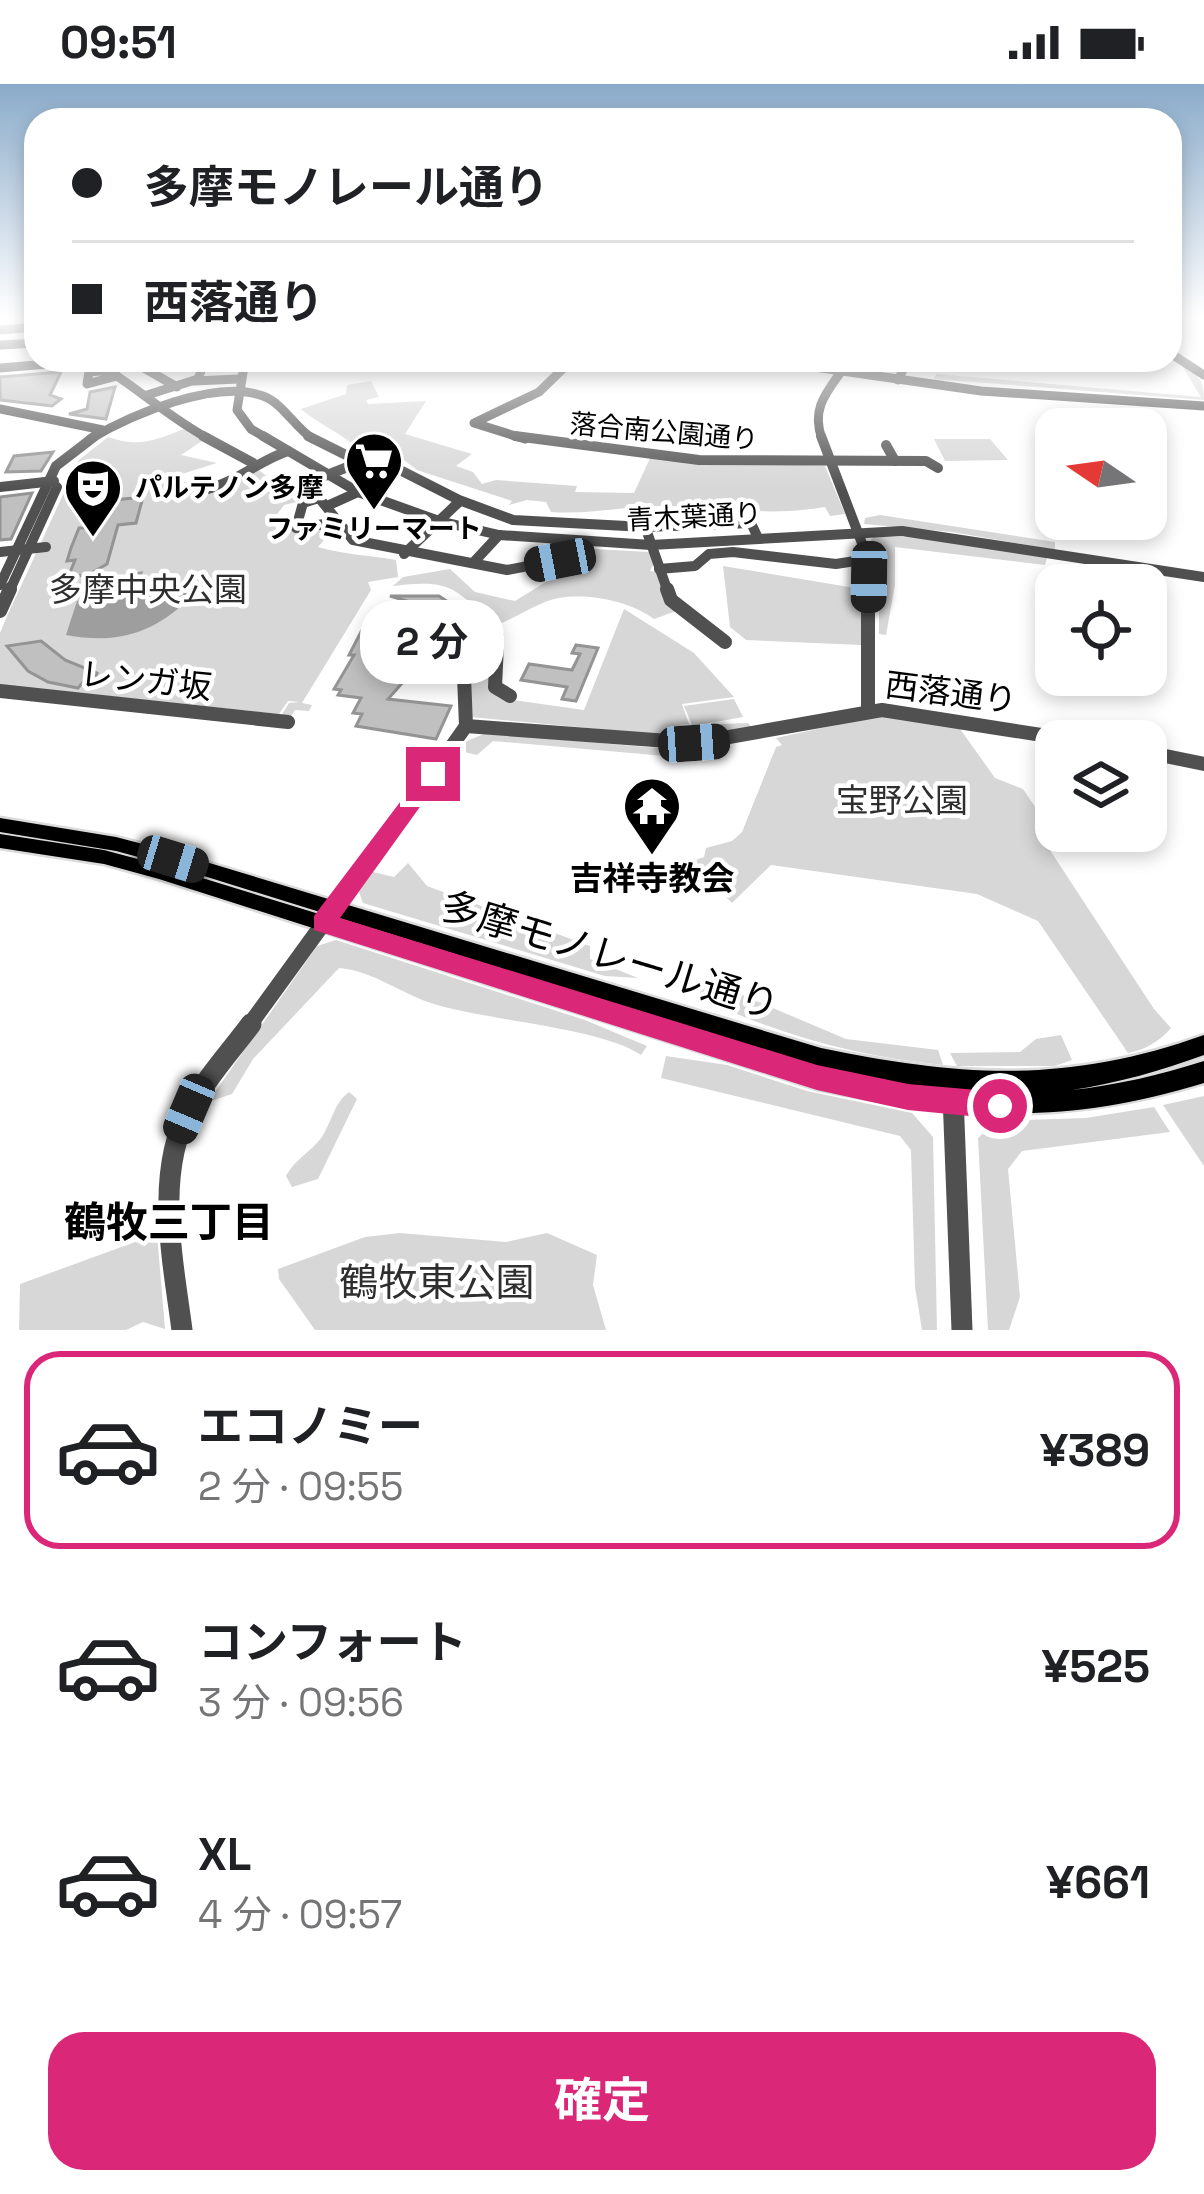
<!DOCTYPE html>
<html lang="ja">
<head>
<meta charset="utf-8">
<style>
	:root { --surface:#fff; --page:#f6f6f6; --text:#202124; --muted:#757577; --line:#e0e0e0; --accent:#db2777 }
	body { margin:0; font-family:"Space Grotesk","Noto Sans JP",sans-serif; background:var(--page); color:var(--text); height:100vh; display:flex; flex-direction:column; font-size:45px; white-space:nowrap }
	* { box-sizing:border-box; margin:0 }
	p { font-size:39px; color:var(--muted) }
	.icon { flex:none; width:66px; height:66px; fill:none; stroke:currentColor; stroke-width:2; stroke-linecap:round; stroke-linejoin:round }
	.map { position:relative; height:1246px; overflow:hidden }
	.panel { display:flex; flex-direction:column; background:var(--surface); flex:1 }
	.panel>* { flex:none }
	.guide { position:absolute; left:24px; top:24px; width:1158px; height:264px; border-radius:36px; box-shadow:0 6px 18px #0003; display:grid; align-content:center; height:264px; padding:0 48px; background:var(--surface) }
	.needle { width:78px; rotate:283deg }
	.tools { position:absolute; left:1035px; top:324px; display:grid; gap:24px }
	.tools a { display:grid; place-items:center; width:132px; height:132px; border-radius:24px; background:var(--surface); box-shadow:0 6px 18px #0003; font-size:60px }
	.end { position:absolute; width:54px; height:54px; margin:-27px; border:15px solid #db2777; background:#fff; box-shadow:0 0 0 6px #fff }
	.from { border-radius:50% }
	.bubble { position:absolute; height:84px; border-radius:36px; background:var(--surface); box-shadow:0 6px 18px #0003; font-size:39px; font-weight:700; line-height:84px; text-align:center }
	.car { position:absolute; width:36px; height:72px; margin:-36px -18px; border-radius:15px; box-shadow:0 0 9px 3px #0007; background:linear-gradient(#222 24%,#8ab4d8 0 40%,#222 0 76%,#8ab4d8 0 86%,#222 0) }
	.guide b { display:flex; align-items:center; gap:42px; height:114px; font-size:45px }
	.guide b+b { border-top:3px solid var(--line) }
	.guide i { width:30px; height:30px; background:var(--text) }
	ul { padding:21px 0 0; list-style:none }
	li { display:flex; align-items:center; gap:36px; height:198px; margin:0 24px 18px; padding:0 24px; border:6px solid transparent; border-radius:36px }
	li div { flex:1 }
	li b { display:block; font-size:45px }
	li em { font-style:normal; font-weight:700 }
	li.on { border-color:var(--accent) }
	li>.icon { width:108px; height:108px; stroke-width:1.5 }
	.primary-button { display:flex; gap:24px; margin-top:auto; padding:24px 48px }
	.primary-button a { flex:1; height:138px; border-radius:36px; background:var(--accent); color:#fff; font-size:48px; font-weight:700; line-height:138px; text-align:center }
	.status { display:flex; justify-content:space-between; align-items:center; height:84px; padding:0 60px; background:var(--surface); direction:ltr }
	.status svg { height:33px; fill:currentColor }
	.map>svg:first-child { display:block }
</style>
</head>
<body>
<div class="status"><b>09:51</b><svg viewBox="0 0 49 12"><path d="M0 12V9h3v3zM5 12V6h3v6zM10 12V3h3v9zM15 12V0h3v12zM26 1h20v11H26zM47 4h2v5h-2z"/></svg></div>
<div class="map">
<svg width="1204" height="1246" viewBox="0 0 1204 1246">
	<rect width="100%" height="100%" fill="#fff"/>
	<g fill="#d7d7d7">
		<path d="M1182,282C1199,290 1204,297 1204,316L934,295L936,290L1201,313Z"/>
		<path d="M371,297L379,313L366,316L368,320L426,317L405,350L472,370L456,382L473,388L482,400L496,396L577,402L575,408L634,409L651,372L825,382L845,430L830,432L825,423C767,433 719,423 663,422C626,422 587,431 551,428L546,418L527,416L509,421L512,417L417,386L396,370L370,376L354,373L355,363C347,352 316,339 301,325L346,310L347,301Z"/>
		<path d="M186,344L202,357L181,371L217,379L169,394L214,405L253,382L301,417L284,421L275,433L276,446L322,443L324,456L318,463C347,471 367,471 396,476L398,493L368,498L371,506L302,619L312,621L309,627L295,626L288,636L279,635L289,619L300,618L288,617L279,630L0,601V549L8,530L79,376L108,353C139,364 157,356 186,344Z"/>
		<path d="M934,355H990L1008,376L945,377Z"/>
		<path d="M880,431L1055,458V466L952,448L864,440L865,434Z"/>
		<path d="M875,452L928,454L1047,474L1045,481L895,463V501L886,551L879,550V493L871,455Z"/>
		<path d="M575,464L649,468L654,479L650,487L657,488L679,526L654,535C629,517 589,509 559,514C540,517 516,534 497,541L490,606L499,614L584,626L624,525L694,569L734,613L682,620L689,640H673L692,641L684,622L734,615L743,633L698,641L748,639L753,645L686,653L471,633L468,608L491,537C451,501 448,496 393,502L403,493L450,485L475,508L515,517L554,493L580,485L566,483Z"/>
		<path d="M723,482L861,505V561L746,556L730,543Z"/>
		<path d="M877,632L958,642L995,694L1023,705L1040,730L1042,754L1154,925L1171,944C1160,957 1145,966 1128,969L1038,837L977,810L771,781L732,819L690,778L704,773L706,764L732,757L742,748L776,663L782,661L776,654Z"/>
		<path d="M486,649L680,666L725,663L665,672L493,657L477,671L460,667L467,657Z"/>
		<path d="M408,779L427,802L590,862V875L638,894L605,892L363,819L359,808L373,788L394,793Z"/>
		<path d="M336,856L585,936L647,962L641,971C603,944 484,936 434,920C401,910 374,887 339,884L253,975L232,1010L208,1018L317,862Z"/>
		<path d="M709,897L846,955L938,966L943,981C857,973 775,950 697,912Z"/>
		<path d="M1061,951L1072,976L1055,982H957L950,969L1020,968L1036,955Z"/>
		<path d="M666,972L727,981L807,1007L912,1029L933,1053L937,1246H922L915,1203L911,1066L900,1052L661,994Z"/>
		<path d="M349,1008L357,1015L318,1095L292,1103L286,1092C295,1075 311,1068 322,1053C332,1037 334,1019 349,1008Z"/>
		<path d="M1204,1012V1082L1163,1021Z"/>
		<path d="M1154,1023L1170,1048L1022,1067L1008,1085L1020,1213L1009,1246H988L978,1054L996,1037L1086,1034Z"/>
		<path d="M400,1149L506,1158L547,1149L597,1171L593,1201L606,1246H315L279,1195L278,1185L365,1153Z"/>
		<path d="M157,1150L165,1245L143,1238L126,1246H19L20,1200Z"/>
	</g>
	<path fill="#9e9e9e" d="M143,487L140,500L146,505L166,495L187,499V517C150,551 115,560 66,551L77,517L122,508L128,490Z"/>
	<g fill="#c0c0c0" stroke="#949494" stroke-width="3">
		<path d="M61,288L50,311L61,315L52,322L0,316V293Z"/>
		<path d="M115,303L106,335L69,330L87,325L90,308Z"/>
		<path d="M53,368L41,387L6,388L14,372Z"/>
		<path d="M32,409L11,455L0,456V413Z"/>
		<path d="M143,413L136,439L118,441L107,480L86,492L69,491L75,476L67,477L71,464L79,444H86L96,418Z"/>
		<path d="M390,512H439L469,532L455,562L436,561L388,615L451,622L436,655L356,642L362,630L353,629L361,614L338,611L341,606L334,605L354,571H349L364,542L391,545L400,529L444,533V528Z"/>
		<path d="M41,557L65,576L97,589L94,597L85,596L78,604L48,598L28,587L7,562Z"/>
		<path d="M576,561L598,564L576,617L562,615L567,603L521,596L529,580L572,586L580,570L572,569Z"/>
	</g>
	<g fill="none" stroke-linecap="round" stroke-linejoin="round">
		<g stroke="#dbdbdb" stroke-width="5">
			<path id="major" d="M0,734L116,753L173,768L821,964C961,993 1067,1000 1204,951V971C1160,987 1118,999 1072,1006C1117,1001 1160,991 1204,977V999C1064,1042 959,1035 817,1005L159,795L104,780L0,764V750L104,766L160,781L820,984L172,782L116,767L0,748Z"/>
		</g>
		<g stroke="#505050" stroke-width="9">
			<path d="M0,246L36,243"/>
			<path d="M0,261L36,259"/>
			<path d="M1170,269L1204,291"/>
			<path d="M130,276L111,288C146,311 172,335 209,355"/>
			<path d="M130,276L177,303"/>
			<path d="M245,276L237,326L251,345L268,355"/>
			<path d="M766,276L981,307L1204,322"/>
			<path d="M139,279L182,276"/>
			<path d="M0,284L96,276"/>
			<path d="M111,286L89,288L87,300L117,292"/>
			<path d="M898,296L908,276"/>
			<path d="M194,297L239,295"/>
			<path d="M147,311L198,295L205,276"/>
			<path d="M0,325L103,346"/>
			<path d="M90,355C131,331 216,294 263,312C283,319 295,344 313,355"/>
			<path d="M525,355L474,339L539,308L572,276"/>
			<path d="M822,355C811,325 826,309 843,285"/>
		</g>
		<g stroke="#505050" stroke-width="10">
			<path d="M203,352L253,379"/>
			<path d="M263,352L358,408L439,437L499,451L651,461L902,447L1204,493"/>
			<path d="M308,352L360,378L398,385L459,416L513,436L645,443L751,439L758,454"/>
			<path d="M515,352L699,376L926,377L938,384"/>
			<path d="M821,352L868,475V508"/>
			<path d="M886,361L895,377"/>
			<path d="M360,378L307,399L353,456L507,486L564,475L570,459"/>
			<path d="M0,403L54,397"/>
			<path d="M208,405C238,397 258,377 288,367"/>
			<path d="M319,414L303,419L296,444L339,438"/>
			<path d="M327,422L358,408"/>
			<path d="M640,428L668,508"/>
			<path d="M404,470L460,417"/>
			<path d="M473,479L499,451"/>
			<path d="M659,485L695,482L709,470L733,468L836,480L868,475"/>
			<path d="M0,501L56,382L95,352"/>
			<path d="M9,508L57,403"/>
		</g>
		<g stroke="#505050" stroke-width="14">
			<path d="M667,505L671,516L725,558"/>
			<path d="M868,505V627"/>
			<path d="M0,527L10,505"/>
			<path d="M485,549L497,553V560H474Z"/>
			<path d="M497,560L495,603L510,612"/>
			<path d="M0,607L288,638"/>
			<path d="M466,642L695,659L882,626L1080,657"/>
			<path d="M466,642L464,592L474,560"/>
			<path d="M1146,668L1204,680"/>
			<path d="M424,701L466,642"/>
		</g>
		<path stroke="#505050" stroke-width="16" d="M248,943L426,698"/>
		<g stroke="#505050" stroke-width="21">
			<path d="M953,1011L962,1246"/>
			<path d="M182,1246C173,1177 154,1088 190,1024C206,994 231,967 251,940"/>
		</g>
		<use href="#major" fill="#000" fill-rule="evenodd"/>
		<path stroke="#505050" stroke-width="10" d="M0,468L46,463"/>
	</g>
	<linearGradient id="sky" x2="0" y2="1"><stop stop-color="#8aabca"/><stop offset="0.57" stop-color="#fff"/><stop offset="1" stop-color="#fff" stop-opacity="0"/></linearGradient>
	<rect width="1204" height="406" fill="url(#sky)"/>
	<path fill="#db2777" d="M433,683L440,685V695L340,834L817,981L908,1000L1000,1008L1010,1012L1014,1022L1010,1031L1000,1035L908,1026L817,1006L314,846V832L425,685Z"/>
	<defs>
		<g id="supermarket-pin" transform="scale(3)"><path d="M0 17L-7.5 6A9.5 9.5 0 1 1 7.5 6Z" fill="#000" stroke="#fff"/><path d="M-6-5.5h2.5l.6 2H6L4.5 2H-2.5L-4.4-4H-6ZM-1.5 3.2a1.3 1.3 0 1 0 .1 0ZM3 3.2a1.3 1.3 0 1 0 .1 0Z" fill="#fff"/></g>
		<g id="theatre-pin" transform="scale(3)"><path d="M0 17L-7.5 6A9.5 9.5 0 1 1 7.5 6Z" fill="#000" stroke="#fff"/><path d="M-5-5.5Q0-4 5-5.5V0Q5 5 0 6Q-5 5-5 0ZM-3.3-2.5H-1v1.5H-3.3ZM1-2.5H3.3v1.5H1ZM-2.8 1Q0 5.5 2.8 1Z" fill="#fff"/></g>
		<g id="temple-pin" transform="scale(3)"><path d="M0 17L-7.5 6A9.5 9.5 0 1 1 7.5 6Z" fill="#000" stroke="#fff"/><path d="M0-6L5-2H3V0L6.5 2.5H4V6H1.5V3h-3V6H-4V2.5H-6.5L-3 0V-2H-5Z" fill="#fff"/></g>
	</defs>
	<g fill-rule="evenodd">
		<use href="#supermarket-pin" x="374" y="377"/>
		<use href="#theatre-pin" x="93" y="404"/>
		<use href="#temple-pin" x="652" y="722"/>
	</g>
	<g text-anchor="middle" stroke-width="9" stroke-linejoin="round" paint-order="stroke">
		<g font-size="27" fill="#000" stroke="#fff">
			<text transform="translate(664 348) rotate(5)" y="9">落合南公園通り</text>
			<text transform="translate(694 433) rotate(-3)" y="9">青木葉通り</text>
		</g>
		<g font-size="27" font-weight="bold" fill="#000" stroke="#fff" text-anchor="start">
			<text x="135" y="413">パルテノン多摩</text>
			<text x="374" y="454" text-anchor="middle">ファミリーマート</text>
		</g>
		<g font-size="33" fill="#2e2e2e" stroke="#fff">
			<text x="148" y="517">多摩中央公園</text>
			<text x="902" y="728">宝野公園</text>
		</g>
		<g font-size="33" fill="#000" stroke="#fff">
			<text transform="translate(146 596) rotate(6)" y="12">レンガ坂</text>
			<text transform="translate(951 608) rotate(7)" y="12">西落通り</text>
		</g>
		<g font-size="33" font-weight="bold" fill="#000" stroke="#fff">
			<text x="652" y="806">吉祥寺教会</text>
		</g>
		<g font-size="39" fill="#000" stroke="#fff">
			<text transform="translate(610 871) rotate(17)" y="14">多摩モノレール通り</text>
		</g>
		<g font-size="39" fill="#2e2e2e" stroke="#fff">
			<text x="437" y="1212">鶴牧東公園</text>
		</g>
		<g font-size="42" font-weight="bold" fill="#000" stroke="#fff">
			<text x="169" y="1153">鶴牧三丁目</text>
		</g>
	</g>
</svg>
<div class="tools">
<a><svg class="needle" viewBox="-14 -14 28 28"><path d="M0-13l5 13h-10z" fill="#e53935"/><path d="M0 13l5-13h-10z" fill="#757577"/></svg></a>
<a><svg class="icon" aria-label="locate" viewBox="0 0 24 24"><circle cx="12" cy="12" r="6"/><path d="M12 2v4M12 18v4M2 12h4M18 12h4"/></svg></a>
<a><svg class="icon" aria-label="layers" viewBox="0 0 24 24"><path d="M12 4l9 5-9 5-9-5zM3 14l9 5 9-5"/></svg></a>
</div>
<i class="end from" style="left:1000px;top:1022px"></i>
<i class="end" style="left:433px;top:690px"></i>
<div class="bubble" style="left:360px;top:516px;width:144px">2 分</div>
<i class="car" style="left:560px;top:476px;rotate:259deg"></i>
<i class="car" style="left:869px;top:493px;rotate:181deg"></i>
<i class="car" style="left:694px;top:659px;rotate:86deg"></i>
<i class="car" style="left:173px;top:775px;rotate:107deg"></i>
<i class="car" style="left:189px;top:1025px;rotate:203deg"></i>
<div class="guide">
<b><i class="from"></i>多摩モノレール通り</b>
<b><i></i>西落通り</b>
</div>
</div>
<section class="panel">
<ul>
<li class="on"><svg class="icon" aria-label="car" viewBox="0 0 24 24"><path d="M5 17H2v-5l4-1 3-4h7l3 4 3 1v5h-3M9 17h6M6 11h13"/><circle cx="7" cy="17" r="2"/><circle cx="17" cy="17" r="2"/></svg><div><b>エコノミー</b><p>2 分 · 09:55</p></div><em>¥389</em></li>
<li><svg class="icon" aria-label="car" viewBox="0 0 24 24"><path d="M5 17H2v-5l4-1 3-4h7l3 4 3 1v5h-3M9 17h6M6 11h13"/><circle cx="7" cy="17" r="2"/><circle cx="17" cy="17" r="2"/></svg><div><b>コンフォート</b><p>3 分 · 09:56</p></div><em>¥525</em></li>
<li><svg class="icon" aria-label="car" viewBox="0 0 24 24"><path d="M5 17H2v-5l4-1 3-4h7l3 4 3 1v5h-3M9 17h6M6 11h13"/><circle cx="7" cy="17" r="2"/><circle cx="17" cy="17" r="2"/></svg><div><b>XL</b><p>4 分 · 09:57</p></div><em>¥661</em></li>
</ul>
<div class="primary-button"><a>確定</a></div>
</section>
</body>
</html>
